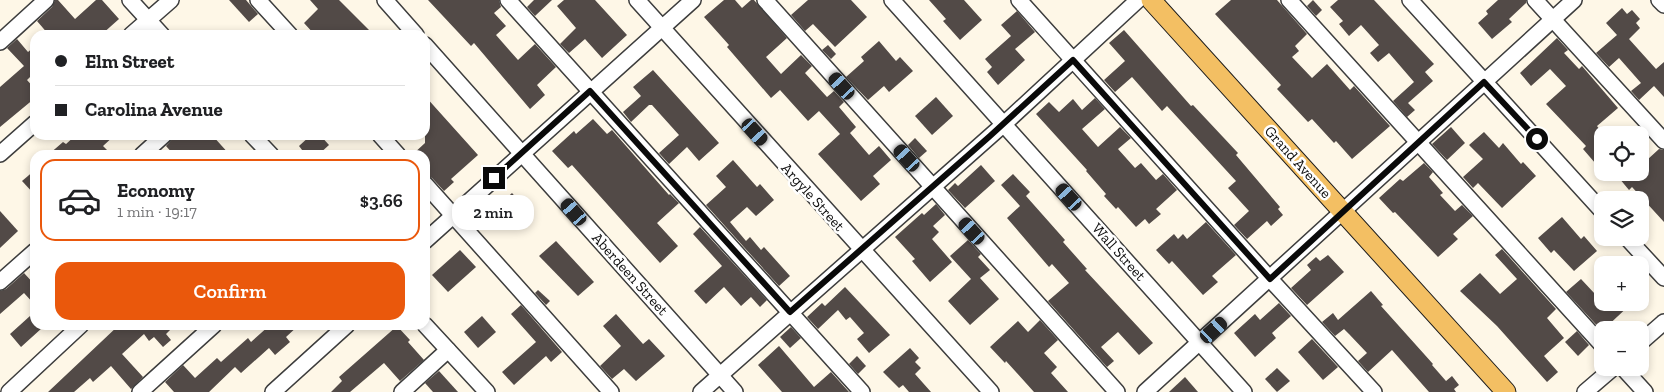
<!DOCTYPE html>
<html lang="en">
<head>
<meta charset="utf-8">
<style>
	:root { --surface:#fff; --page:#f6f6f6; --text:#202124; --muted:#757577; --line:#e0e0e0; --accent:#ea580c }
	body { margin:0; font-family:"Zilla Slab",serif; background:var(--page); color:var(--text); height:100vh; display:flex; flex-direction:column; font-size:19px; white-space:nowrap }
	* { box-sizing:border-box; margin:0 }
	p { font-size:16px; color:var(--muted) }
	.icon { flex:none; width:28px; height:28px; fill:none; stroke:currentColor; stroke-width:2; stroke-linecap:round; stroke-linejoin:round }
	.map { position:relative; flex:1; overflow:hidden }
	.sheet { position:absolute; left:30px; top:150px; width:400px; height:180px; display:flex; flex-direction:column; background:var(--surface); border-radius:15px; box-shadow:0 2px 8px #0003 }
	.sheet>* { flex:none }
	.hud { position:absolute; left:30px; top:30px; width:400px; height:110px; border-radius:15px; box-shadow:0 2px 8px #0003; display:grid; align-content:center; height:110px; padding:0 25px; background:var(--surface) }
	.buttons { position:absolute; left:1594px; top:126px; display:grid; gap:10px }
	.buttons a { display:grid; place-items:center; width:55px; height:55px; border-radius:10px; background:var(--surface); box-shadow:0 2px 8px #0003; font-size:25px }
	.end { position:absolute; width:22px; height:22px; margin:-11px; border:6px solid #0a0a0a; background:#fff; box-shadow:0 0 0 2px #fff }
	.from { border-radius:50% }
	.bubble { position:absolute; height:35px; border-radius:15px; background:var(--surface); box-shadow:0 2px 8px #0003; font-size:16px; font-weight:600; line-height:35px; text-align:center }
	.car { position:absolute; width:15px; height:30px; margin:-15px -8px; border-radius:6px; box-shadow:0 0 4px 1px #0007; background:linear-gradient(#222 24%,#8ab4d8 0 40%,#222 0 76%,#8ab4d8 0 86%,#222 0) }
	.hud b { display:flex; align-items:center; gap:18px; height:48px; font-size:19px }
	.hud b+b { border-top:1px solid var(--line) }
	.hud i { width:12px; height:12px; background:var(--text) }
	ul { padding:9px 0 0; list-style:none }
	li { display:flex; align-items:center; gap:15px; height:82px; margin:0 10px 8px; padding:0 15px; border:2px solid transparent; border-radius:15px }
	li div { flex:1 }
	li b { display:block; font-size:19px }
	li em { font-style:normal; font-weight:600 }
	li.on { border-color:var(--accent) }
	li>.icon { width:45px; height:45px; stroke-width:1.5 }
	.primary-button { display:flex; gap:10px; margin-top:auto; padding:10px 25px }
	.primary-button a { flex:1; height:58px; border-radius:15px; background:var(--accent); color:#fff; font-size:20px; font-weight:600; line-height:58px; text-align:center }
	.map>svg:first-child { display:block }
</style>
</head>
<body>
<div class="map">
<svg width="1664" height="392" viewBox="0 0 1664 392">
	<rect width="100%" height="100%" fill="#fef7e7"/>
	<g fill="#524a47">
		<path d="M55,0H58L75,19L96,0H102L119,19L101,35H49L37,21L52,7Z"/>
		<path d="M229,0H246L258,14L249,22Z"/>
		<path d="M310,0H339L374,35H315L304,23L318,9Z"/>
		<path d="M428,0H499L501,7L494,13L506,26L496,35L518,60L535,44L556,67L537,85L545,95L530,109L474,43L471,46Z"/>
		<path d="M534,0H552L535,16L527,7Z"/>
		<path d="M564,0H595L627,35L602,58L585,39L569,53L560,44L576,28L557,6Z"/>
		<path d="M724,0H735L742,8L751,0H754L787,38L766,57L781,74L801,55L812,66L805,73L827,97L834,91L844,102L839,107L856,127L850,133L869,155L879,146L891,160L873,176L880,184L861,201L818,154L840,134L819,111L808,121L780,90L771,98L727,47L729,45L704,17Z"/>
		<path d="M808,0H851L867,17L835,47L813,24L805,31L791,15Z"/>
		<path d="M929,0H964L982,20L960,40L943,21L946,19Z"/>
		<path d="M1231,0H1277L1307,34L1295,46L1299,51L1292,57L1312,78L1327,64L1350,90L1354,86L1390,126L1352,159L1336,141L1334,143L1312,119L1308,122L1292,105L1277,89L1281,85L1215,14Z"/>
		<path d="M1313,0L1322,10L1316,16L1307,6Z"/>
		<path d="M1338,0H1374L1434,64L1425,72L1433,81L1408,103L1415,110L1407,117L1393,101L1414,82L1389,53L1378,62L1370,53L1379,45L1361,25L1349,36L1339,24L1343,21L1330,7Z"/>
		<path d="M1498,0H1526V3L1509,19L1512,22L1492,39L1478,23L1488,14L1486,11Z"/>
		<path d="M1622,8L1627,14L1632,10L1640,19L1636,23L1640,28L1629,39L1656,69L1664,62V97L1654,86L1639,100L1631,91L1641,83L1619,58L1609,67L1596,53L1617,35L1606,23Z"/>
		<path d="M1017,11L1035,32L1015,49L1025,60L998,85L987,72L992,67L985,59L1011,36L1001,25Z"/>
		<path d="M1124,30L1191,106L1193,105L1238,153L1236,155L1280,207L1278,209L1283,215L1271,226L1267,221L1247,239L1234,225L1249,211L1228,188L1236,181L1167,106L1162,111L1132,77L1115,92L1104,80L1125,61L1109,43Z"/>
		<path d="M1557,38L1568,50L1564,53L1579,69L1582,66L1618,108L1597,126L1602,133V171L1583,149L1586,146L1546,104L1566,86L1550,69L1531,86L1520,73Z"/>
		<path d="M17,39L28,52L35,46V78L32,75L27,80L35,89V98L0,127V87L24,66L7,48Z"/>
		<path d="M879,41L896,61L900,57L913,71L889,92L884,86L868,100L846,77L864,61L861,57Z"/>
		<path d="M828,45L836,54L831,59L822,50Z"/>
		<path d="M653,70L719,143L699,161L687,147L669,164L659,153L679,135L652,105H649L631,122L623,112L641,96L633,87Z"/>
		<path d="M425,96L478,155L451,179L454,182L444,191L432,178L425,175V155H412L425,143Z"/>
		<path d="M936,97L953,116L932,135L915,116Z"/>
		<path d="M1095,98L1105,109L1082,129L1098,147L1120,127L1131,138L1118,149L1135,168L1141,163L1156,180L1163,174L1177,190L1156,209L1161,214L1149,224L1145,219L1136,227L1118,207L1116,209L1104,196L1106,194L1086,171L1087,170L1036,114L1049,102L1059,112L1073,99L1082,110Z"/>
		<path d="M593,119L607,134L612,130L669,195L670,194L679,203L657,223L678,246L660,263L572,165L568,168L552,151L574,131L576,134Z"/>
		<path d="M1451,127L1465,143L1447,160L1432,144Z"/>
		<path d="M1484,132L1499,148L1503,143L1521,164L1523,162L1536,176L1502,208L1478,183L1473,188L1463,177L1483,159L1469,145Z"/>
		<path d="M76,135H115L103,146L107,150L101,155H48L63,142L66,144Z"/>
		<path d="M173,135H212L230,155H174L166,146L173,138Z"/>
		<path d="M311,135H320L329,145L318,155H306L299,146Z"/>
		<path d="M915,138L927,151L919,158L908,145Z"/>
		<path d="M1659,149L1664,150V222L1632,187L1629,190L1619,178L1625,172H1640V153L1647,160Z"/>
		<path d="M733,160L757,187L760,184L774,200L756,216L747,207L730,222L746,241L750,237L761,250L764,247L790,276L779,286L706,205L726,187L716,176Z"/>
		<path d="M1424,163L1433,172L1429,177L1443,193L1440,195L1455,211L1462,205L1473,216L1453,234L1458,239L1438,257L1395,212L1393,213L1379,198L1400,179L1403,181Z"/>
		<path d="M981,165L995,181L965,208L948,190L955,183L958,186Z"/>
		<path d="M35,170V195L22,181Z"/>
		<path d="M1013,174L1030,192L1026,196L1065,240L1063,242L1087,269L1085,270L1153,343L1139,355L1118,332L1101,347L1114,361L1107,367L1048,301L1069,283L1052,264L1049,267L1007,218L1020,206L1001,185Z"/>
		<path d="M512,193L528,211L510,228L494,210Z"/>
		<path d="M936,204L945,215L933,226L939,232L932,239L952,262L930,282L912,261L915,259L895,237L922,213L924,215Z"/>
		<path d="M0,211L18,231L0,248Z"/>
		<path d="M1562,217L1581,239L1584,236L1597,251L1574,271L1554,250L1551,253L1538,238Z"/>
		<path d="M1206,222L1236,255L1212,276L1218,282L1203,295L1172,261L1169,264L1156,250L1174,234L1178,239L1183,234L1187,239Z"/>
		<path d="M700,227L767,300L760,307L751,297L741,306L724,287L706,304L694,291L722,266L693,234Z"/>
		<path d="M968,240L981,254L978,257L990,270L980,278L999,299L970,325L948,301L971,279L950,256Z"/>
		<path d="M556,241L594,282L578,296L539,256Z"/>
		<path d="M1502,249L1556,309L1547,318L1564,338L1544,356L1558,372L1547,382L1497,326L1460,291L1480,273L1500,294L1517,279L1495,255Z"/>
		<path d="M460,250L476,267L448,292L432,275Z"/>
		<path d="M1328,255L1344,272L1307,305L1291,288L1311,270L1307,265L1316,257L1320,261Z"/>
		<path d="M24,273L35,285V305L24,293L0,314V291L6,289Z"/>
		<path d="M1581,279L1595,294L1602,286V302H1633L1602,331L1566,292Z"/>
		<path d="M845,287L890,335L869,353L857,339L864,333L850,317L846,320L838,310L818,329L807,317L822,303L825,306Z"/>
		<path d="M538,290L550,301L546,305L535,293Z"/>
		<path d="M1371,291L1383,305L1381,306L1433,364L1432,365L1446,381L1452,376L1459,385L1454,389L1456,392H1429L1392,350L1368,372L1358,361L1367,353L1349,334L1344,329L1335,336L1322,322L1333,313L1338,320Z"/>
		<path d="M1279,303L1291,316L1272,333L1276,338L1255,357L1234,333L1255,314L1260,320Z"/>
		<path d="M521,305L562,352L551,362L546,356L514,385L502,372L536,342L511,314Z"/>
		<path d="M616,314L643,344L649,339L665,356L636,381L624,369L612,379L600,366L621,346L603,326Z"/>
		<path d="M30,316L35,321V325H39L42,328L21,347L10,334Z"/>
		<path d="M482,316L496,332L478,348L464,332Z"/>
		<path d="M1040,320L1058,340L1044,353L1057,367L1051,373L1068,392H1034L1006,361L1005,363L990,347L1018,321L1028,332Z"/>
		<path d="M119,325H175L166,334L171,340L163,347L154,337L149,341L144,334L122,354L143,377L131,389L111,366L93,382L90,378L74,392H48Z"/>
		<path d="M270,325H299L286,337L290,342L275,355L269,348L241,373L235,367L209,392H174L165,382L183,365L195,378L217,358L221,362L248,338L251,342Z"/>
		<path d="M397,326L410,340L408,342L424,360L400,381L384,363L350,392H331L342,381L339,377Z"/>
		<path d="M791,327L801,338L790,348L780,337Z"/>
		<path d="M1577,331L1589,345L1578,356L1565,342Z"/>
		<path d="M1312,339L1338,367L1323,380L1298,352Z"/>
		<path d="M779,346L814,387L831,372L849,392H782L758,365Z"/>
		<path d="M910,348L919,358L915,362L921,368L915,374L931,392H909L903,385L899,388L883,372Z"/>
		<path d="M857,356L866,366L858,374L849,364Z"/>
		<path d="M1277,368L1290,381L1277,392L1265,379Z"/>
		<path d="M439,371L458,392H433L425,383Z"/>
		<path d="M1185,377L1198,392H1169Z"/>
	</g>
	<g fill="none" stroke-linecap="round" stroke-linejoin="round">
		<g stroke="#3d3d3d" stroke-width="18">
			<g id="minor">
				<path d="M130,0L162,35"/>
				<path d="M258,0L290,35"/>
				<path d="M385,0L416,35"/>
				<path d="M508,0L862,392"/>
				<path d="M637,0L991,392"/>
				<path d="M765,0L1117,392"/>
				<path d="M892,0L1244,392"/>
				<path d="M1019,0L1270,279L1374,392"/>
				<path d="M1289,0L1602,345"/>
				<path d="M1410,0L1602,211"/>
				<path d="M1535,0L1664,141"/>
				<path d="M1659,0L1664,5"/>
				<path d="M131,35L171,0"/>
				<path d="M0,42L46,0"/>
				<path d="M425,45L735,392"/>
				<path d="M252,135L271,155"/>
				<path d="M380,135L398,155"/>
				<path d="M0,154L35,123"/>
				<path d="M142,155L164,135"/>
				<path d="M425,184L611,392"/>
				<path d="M1627,238L1664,278"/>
				<path d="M425,241L693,0"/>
				<path d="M0,282L35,251"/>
				<path d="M425,325L487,392"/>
				<path d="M1640,343L1664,322"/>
				<path d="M1623,368L1645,392"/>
				<path d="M9,392L81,325"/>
				<path d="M140,392L214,325"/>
				<path d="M273,392L347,325"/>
				<path d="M402,392L448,350"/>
				<path d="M701,392L1004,124L1138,0"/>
				<path d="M1145,392L1574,0"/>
				<path d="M1585,392L1613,368"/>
			</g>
		</g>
		<g stroke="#1b1b1b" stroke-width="21">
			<path id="major" d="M1151,0L1506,392"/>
		</g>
		<use href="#minor" stroke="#fff" stroke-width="15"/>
		<use href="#major" stroke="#f3bf63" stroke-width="19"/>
	</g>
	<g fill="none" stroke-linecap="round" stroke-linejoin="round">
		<path stroke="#0a0a0a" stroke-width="6" d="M494,178L590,91L790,312L990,136L1073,60L1270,279L1484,82L1537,139"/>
	</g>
	<g text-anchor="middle" stroke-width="5" stroke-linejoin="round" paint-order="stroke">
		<g font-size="15" fill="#0a0a0a" stroke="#fff">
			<text transform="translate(1298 162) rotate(48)" y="5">Grand Avenue</text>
			<text transform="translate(813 197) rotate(48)" y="5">Argyle Street</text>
			<text transform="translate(1119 252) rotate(48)" y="5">Wall Street</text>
			<text transform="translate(630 274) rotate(48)" y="5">Aberdeen Street</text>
		</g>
	</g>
</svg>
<div class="buttons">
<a><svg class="icon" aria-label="locate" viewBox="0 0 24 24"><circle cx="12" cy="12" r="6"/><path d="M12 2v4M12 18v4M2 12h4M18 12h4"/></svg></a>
<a><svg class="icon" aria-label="layers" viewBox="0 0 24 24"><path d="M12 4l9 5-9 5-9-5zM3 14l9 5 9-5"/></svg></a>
<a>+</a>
<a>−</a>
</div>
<i class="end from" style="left:1537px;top:139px"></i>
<i class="end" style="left:494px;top:178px"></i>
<div class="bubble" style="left:452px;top:195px;width:82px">2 min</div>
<i class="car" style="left:842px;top:86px;rotate:318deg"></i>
<i class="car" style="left:755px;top:132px;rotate:138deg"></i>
<i class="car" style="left:907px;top:158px;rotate:318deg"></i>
<i class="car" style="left:1069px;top:197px;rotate:318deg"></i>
<i class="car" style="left:574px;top:212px;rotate:319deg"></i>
<i class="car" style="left:972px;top:231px;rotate:318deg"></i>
<i class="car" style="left:1214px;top:330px;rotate:48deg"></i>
<div class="hud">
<b><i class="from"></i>Elm Street</b>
<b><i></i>Carolina Avenue</b>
</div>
<section class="sheet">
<ul>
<li class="on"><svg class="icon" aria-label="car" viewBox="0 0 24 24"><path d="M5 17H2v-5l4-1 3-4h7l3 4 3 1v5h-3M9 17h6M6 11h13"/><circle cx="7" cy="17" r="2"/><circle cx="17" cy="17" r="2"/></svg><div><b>Economy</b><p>1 min · 19:17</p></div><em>$3.66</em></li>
</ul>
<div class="primary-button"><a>Confirm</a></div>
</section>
</div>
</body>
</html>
